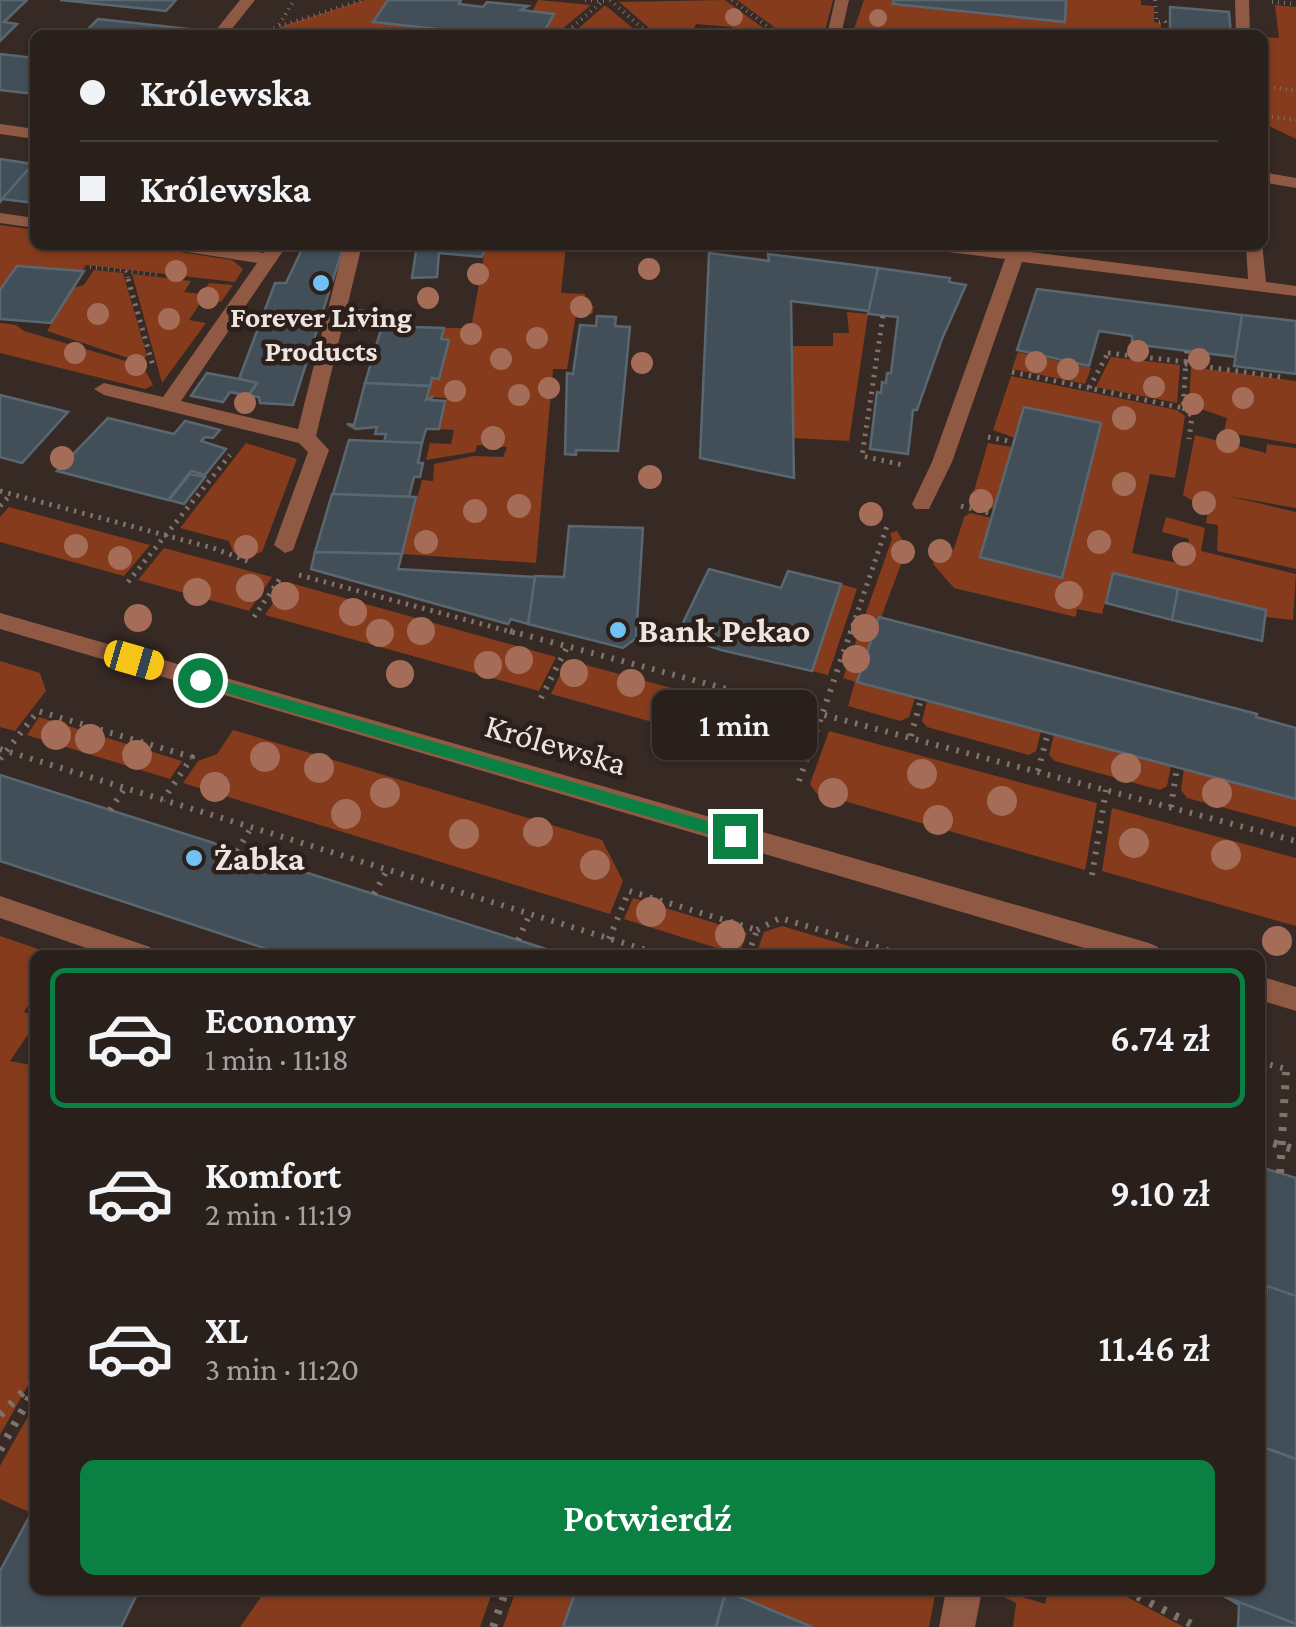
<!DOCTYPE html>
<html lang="pl">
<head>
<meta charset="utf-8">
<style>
	:root { --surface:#291f1b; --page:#312724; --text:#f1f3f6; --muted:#a5a2a3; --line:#453d3a; --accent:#0b8043 }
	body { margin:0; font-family:"Crimson Pro",serif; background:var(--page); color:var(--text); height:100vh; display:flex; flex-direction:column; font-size:38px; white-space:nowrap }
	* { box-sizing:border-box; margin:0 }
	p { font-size:32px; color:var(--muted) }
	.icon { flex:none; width:55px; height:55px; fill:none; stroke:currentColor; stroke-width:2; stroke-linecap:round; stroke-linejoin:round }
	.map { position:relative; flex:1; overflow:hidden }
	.side { position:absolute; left:30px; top:950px; width:1235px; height:645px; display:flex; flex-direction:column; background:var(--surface); border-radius:15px; box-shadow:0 2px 8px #0004,0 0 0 2px var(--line) }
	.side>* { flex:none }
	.guide { position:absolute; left:30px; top:30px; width:1238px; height:220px; border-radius:15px; box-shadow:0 2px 8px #0004,0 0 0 2px var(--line); display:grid; align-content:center; height:220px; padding:0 50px; background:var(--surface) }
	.end { position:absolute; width:45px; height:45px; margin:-22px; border:12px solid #0b8043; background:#fff; box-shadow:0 0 0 5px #fff }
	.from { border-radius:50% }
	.bubble { position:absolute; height:70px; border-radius:15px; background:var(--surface); box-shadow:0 2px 8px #0004,0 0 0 2px var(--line); font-size:32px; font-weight:600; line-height:70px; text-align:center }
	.car { position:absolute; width:30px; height:60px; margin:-30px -15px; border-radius:12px; box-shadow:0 0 8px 2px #0007; background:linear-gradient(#f5c518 24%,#345 0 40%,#f5c518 0 76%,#345 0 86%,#f5c518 0) }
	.guide b { display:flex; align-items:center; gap:35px; height:95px; font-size:38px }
	.guide b+b { border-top:2px solid var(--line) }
	.guide i { width:25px; height:25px; background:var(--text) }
	ul { padding:18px 0 0; list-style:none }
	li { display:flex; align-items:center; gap:30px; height:140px; margin:0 20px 15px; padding:0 30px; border:5px solid transparent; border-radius:15px }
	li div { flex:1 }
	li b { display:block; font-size:38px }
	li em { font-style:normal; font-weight:600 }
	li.on { border-color:var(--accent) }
	li>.icon { width:90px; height:90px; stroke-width:1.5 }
	.button { display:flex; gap:20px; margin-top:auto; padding:20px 50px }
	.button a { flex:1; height:115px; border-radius:15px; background:var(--accent); color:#fff; font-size:40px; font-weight:600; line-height:115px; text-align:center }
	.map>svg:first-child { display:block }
</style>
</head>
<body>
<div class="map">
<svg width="1296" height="1627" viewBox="0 0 1296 1627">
	<rect width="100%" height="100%" fill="#372924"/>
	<g fill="#863c1c">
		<path d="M365,0H388L374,22L494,35H277L282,26Z"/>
		<path d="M538,0L591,5L555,35H542L553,15L532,12Z"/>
		<path d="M725,0L773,35H731L732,27L696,24L691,35L655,33L619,2Z"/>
		<path d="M737,0H833L824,35H814L805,29L785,35Z"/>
		<path d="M864,0H894V4L1064,21L1066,0H1141V5L1154,6V22L1161,23V35H852Z"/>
		<path d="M1275,5L1296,7V139L1263,123V37L1279,38Z"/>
		<path d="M604,6H606L641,35H571Z"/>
		<path d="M0,225L35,230V245H134L232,260L243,269L235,282L86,265L82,271L18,266L0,290Z"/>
		<path d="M486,245H566L561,293L585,294V305L594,306L592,314H576L567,369H553L536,563L402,554L422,480L433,481L434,464L474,456L503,457L507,447L477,445L475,452L426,460L430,443L451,444L454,430L439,429L446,398L427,397L432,378H439L449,341L441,339L444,328H471Z"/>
		<path d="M94,270L123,273L147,356L140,362L47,331L73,288L84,285Z"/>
		<path d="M132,274L191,281L184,292L201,294L209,283L233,285L221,302L203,299L189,320L206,323L162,383Z"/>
		<path d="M847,312L868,314L849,441L793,438L792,346H833V333H849Z"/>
		<path d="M0,323L16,325L24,331L143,366L153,385L145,389L0,353Z"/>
		<path d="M1018,352L1091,368L1085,384L1012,369Z"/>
		<path d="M1111,357L1180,365L1177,403L1096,387Z"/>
		<path d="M1191,367L1296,381V444L1224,432L1227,418L1189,405Z"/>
		<path d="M1011,376L1177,410L1185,416L1175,478L1150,474L1132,553L1186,565L1189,539L1162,532L1166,517L1205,528L1201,551L1296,574L1293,620L1266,617V610L1113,573L1102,614L1077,609L1076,617L954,588L933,564L937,545L954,549L964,517L970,513L992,518L1015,438L993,430Z"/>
		<path d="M1195,435L1266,453L1267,444L1296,448V508L1228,496L1296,512V569L1217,551L1218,525L1206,523L1208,510L1183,495Z"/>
		<path d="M246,443L297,459L262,552L249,556L233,552L229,541L180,528Z"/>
		<path d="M988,443L1012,447L994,509L971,501Z"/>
		<path d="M9,507L150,545L124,576L0,542V517Z"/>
		<path d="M897,531L907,548L857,682L915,698L909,717L900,721L848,706L855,682L843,678L892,539L890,533Z"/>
		<path d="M164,548L272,577L249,611L138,580Z"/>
		<path d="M287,582L556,657L539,691L265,615Z"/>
		<path d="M841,584L857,589L828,675L812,671Z"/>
		<path d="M567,660L806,724L793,761L551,694Z"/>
		<path d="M0,661L40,673L46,691L15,731L0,727Z"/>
		<path d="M927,701L1041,731L1036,751L1029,755L927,727L922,721Z"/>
		<path d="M39,717L182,761L170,779L27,735Z"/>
		<path d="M233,730L602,840L623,881L610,914L183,783L198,761L217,754Z"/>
		<path d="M829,731L1097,803L1085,870L816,793L810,784Z"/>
		<path d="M1054,734L1171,766L1167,786L1160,790L1055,761L1049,755Z"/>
		<path d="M1184,769L1296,799V827L1187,798L1181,790Z"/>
		<path d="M1112,808L1296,858V926L1102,871Z"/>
		<path d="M633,898L747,933L739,955L624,919Z"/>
		<path d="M782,926L879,955H756L764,932Z"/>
		<path d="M0,936L56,955H35V995L24,1012L35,1016V1024L10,1061L35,1066V1373L0,1435Z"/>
		<path d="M35,1404V1506L31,1513L0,1499V1466Z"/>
		<path d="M266,1590H493L480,1627H240Z"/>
		<path d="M516,1590H576L563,1627H503Z"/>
		<path d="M936,1590L929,1627H812L726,1591Z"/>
		<path d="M1001,1590L1045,1604L1048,1590H1114L1184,1627H1013L1016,1603L1000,1595Z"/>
	</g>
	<g fill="#424f59" stroke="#596771" stroke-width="2.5">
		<path d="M0,0H27L4,22L17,24L0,41Z"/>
		<path d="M60,0H176L166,11Z"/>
		<path d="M388,0H461L459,4L483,7L487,2L528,6L521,10L554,14L542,35H494L373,22Z"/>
		<path d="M894,0H1066L1065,22L893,4Z"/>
		<path d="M1170,7L1229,12L1231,35H1170Z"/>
		<path d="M98,19L162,26L197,30L192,35H82Z"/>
		<path d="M0,54L35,58V94L0,90Z"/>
		<path d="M0,159L33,164L0,202Z"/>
		<path d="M32,165H35V203L2,199Z"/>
		<path d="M304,245H344L293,405L260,403L259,397L248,396L257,383L239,379L275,283H286Z"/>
		<path d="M417,245H486L482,257L439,253L437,277L412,278Z"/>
		<path d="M709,253L769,261L768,254L878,268L869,311L791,301L794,478L700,458Z"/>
		<path d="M17,266L82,271H84L51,323L0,319V290Z"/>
		<path d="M878,268L950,278L949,282L966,285L942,339L917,410H913L908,454L870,449L877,392L881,393L882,382L886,383L887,373H891L898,317L868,314Z"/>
		<path d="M1037,289L1242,315L1236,357L1132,344V336L1099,331L1089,366L1017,350Z"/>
		<path d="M1242,315L1296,321V374L1234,366Z"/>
		<path d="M597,316L616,317L615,326L630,327L618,451L576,450V455L565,454L567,373L573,374L580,325L596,326Z"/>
		<path d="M382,326L444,328L441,339L449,340L439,379L432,378L430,386L365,383Z"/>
		<path d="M207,373L239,379L257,383L248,396L230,392L223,402L191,396Z"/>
		<path d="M365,383L430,386L426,400L432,397L431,400L445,401L439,429H426L422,443L384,442L386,434H375L377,427L356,429L347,424L354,425Z"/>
		<path d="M0,395L68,412L22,463L0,457Z"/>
		<path d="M1024,407L1101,423L1062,578L980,557Z"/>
		<path d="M108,418L174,434L185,421L220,430L213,438L205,437L201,441L226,449L205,475L191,471L168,500L57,471Z"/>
		<path d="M349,440L422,443L418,463H423L420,477H414L409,497L333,494Z"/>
		<path d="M190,474L205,477L184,504L169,500Z"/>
		<path d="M332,494L416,497L402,554L315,552Z"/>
		<path d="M569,526L643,528L636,638L623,648L528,624L535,576L564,577Z"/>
		<path d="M315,552L402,554L398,569L535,577L528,624L511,619L508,624L311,569Z"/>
		<path d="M709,569L781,588L788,571L841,584L812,671L721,650L677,635Z"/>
		<path d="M1113,573L1178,589L1172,620L1106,603Z"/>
		<path d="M1178,589L1266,610L1262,641L1172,620Z"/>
		<path d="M879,617L1257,714L1256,717L1296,728V799L857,682Z"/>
		<path d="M0,775L110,810L565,955H285L0,861Z"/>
		<path d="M1260,1167L1296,1178V1296L1260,1284Z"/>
		<path d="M1267,1286L1296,1296V1459L1260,1446V1348Z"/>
		<path d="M1260,1446L1296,1459V1624L1225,1597L1226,1592L1235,1595L1236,1590H1260Z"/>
		<path d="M35,1506V1590H139L121,1627H0V1571Z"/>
		<path d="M576,1590H726L716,1627H563Z"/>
		<path d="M726,1591L812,1627H716Z"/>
		<path d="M1226,1597L1296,1624V1627H1238L1239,1605Z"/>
	</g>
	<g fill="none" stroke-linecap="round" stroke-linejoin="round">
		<g stroke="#7f736e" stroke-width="4" stroke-dasharray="1 5" stroke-linecap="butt">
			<path d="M585,0L604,1"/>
			<path d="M610,0L650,35"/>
			<path d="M732,0L779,35"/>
			<path d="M1155,0L1157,22H1165L1166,35"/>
			<path d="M1272,2L1296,4"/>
			<path d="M268,30L362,0"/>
			<path d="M273,35L294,0"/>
			<path d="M563,35L603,1"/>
			<path d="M1262,86L1296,91"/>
			<path d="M1266,116L1296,120"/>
			<path d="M90,267L158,275"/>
			<path d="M126,271L129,282"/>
		</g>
		<g stroke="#7f736e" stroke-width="5" stroke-dasharray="2.5 6" stroke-linecap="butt">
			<path d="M128,279L153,366"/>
			<path d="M883,316L862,456L903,465"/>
			<path d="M1108,353L1186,362L1183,408L1089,388Z"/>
			<path d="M1186,362L1187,351"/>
			<path d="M1185,364L1281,377"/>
			<path d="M1012,372L1089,388"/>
			<path d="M1183,408L1192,416L1189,439"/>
			<path d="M988,437L1014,442"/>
			<path d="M0,491L213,548L253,563"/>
			<path d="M0,506L11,494"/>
			<path d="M961,506L993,514"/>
			<path d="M299,575L519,634"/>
			<path d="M128,582L230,455"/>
			<path d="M254,617L281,577"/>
			<path d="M850,634L888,523"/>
		</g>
		<g stroke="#7f736e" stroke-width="6" stroke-dasharray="2.5 8" stroke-linecap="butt">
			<path d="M510,631L1296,841"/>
			<path d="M541,698L566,649"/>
			<path d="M911,736L921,699"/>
			<path d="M0,749L662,955"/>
			<path d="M0,759L38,711L192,757L163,800"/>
			<path d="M1038,771L1048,733"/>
			<path d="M799,781L851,631"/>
			<path d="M1171,807L1177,767"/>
			<path d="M110,810L125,788"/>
			<path d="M237,851L251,828"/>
			<path d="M1092,875L1106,790"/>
			<path d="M374,894L387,870"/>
			<path d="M757,930L780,918L904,955"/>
			<path d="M609,939L629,891L757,930L748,955"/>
			<path d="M518,940L530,914"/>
			<path d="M1260,1062L1286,1069V1075"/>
		</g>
		<g stroke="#7f736e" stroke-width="8" stroke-dasharray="4 10" stroke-linecap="butt">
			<path d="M1260,1139L1296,1150"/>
			<path d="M1280,1173L1286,1072"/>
			<path d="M0,1415L35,1380"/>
			<path d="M0,1450L35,1388"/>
			<path d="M1125,1590L1197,1627"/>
			<path d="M493,1627L506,1590"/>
		</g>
		<g fill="#905944" fill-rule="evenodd">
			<path d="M240,0H255L227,35H212Z"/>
			<path d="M835,0H849L841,35H827Z"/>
			<path d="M1235,0H1249L1250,35H1236Z"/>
			<path d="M0,124L35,129V139L0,134Z"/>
			<path d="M1262,172L1296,178V188L1262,182Z"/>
			<path d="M0,213L35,218V228L0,223Z"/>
			<path d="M1262,243L1266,282L1296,286V296L1022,262L952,462L929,509H915L912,504L932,462L1005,259L932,250L923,245H974L1248,279L1246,245Z"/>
			<path d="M166,245H210L264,253L269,245H287L181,401L298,429L344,245H362L316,436L329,450L293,550L285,553L274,545L308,452L299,443L104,395L94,389L104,383L163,397L257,263L175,250Z"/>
			<path d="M0,613L1149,943L1158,947L1162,955H1108L0,629Z"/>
			<path d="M0,896L150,947L154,955H106L0,918Z"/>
			<path d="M1260,976L1296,987V1011L1260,1000Z"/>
			<path d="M946,1590H982L975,1627H939Z"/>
		</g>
	</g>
	<g fill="#a56d58">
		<circle cx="734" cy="17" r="9"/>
		<circle cx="878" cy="18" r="9"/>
		<circle cx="649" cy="269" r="11"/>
		<circle cx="176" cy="271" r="11"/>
		<circle cx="478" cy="274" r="11"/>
		<circle cx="208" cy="298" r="11"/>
		<circle cx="428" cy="298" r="11"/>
		<circle cx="581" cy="307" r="11"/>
		<circle cx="98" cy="314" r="11"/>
		<circle cx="169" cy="319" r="11"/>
		<circle cx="361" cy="320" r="11"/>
		<circle cx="471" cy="334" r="11"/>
		<circle cx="537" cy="338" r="11"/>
		<circle cx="1138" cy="351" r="11"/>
		<circle cx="75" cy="353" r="11"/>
		<circle cx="501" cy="359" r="11"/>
		<circle cx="1199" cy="359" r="11"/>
		<circle cx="1036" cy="362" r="11"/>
		<circle cx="642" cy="363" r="11"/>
		<circle cx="136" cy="365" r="11"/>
		<circle cx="1068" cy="369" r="11"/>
		<circle cx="1154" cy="387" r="11"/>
		<circle cx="549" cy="388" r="11"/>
		<circle cx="455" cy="391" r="11"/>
		<circle cx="519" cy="395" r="11"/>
		<circle cx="1243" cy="398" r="11"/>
		<circle cx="245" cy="403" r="11"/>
		<circle cx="1193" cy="404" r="11"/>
		<circle cx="1124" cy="418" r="12"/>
		<circle cx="493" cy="438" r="12"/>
		<circle cx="1228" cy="441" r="12"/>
		<circle cx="62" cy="458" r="12"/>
		<circle cx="650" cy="477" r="12"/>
		<circle cx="1124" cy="484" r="12"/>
		<circle cx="981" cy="501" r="12"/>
		<circle cx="1204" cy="503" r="12"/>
		<circle cx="519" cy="506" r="12"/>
		<circle cx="475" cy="511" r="12"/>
		<circle cx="871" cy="514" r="12"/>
		<circle cx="426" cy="542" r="12"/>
		<circle cx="1099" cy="542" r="12"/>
		<circle cx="76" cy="546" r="12"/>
		<circle cx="246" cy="547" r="12"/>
		<circle cx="940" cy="551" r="12"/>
		<circle cx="903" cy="552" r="12"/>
		<circle cx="1184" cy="554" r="12"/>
		<circle cx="120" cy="558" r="12"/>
		<circle cx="250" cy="588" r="14"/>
		<circle cx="197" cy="592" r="14"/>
		<circle cx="1069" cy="595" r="14"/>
		<circle cx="285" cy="596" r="14"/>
		<circle cx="353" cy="612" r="14"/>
		<circle cx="138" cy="618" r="14"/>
		<circle cx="865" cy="628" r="14"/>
		<circle cx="421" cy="631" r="14"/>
		<circle cx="380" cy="633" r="14"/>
		<circle cx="856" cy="659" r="14"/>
		<circle cx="519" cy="660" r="14"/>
		<circle cx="488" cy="665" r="14"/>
		<circle cx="574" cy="673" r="14"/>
		<circle cx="400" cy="674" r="14"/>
		<circle cx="631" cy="683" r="14"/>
		<circle cx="678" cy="711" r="14"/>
		<circle cx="56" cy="735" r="15"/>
		<circle cx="90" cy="739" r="15"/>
		<circle cx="769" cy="746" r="15"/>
		<circle cx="137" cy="755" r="15"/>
		<circle cx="265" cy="757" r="15"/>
		<circle cx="319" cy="768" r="15"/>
		<circle cx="1126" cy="768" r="15"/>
		<circle cx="922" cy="774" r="15"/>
		<circle cx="215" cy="787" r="15"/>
		<circle cx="385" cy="793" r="15"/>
		<circle cx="833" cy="793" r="15"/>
		<circle cx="1217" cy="793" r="15"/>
		<circle cx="1002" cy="801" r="15"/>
		<circle cx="346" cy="814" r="15"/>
		<circle cx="938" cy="820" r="15"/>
		<circle cx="538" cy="832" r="15"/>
		<circle cx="464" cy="834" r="15"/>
		<circle cx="1134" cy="843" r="15"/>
		<circle cx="1226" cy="855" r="15"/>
		<circle cx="595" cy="865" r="15"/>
		<circle cx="651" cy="912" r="15"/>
		<circle cx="730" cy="935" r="15"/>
		<circle cx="1277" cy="941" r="15"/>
	</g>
	<path fill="#0b8043" d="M200,674L735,829L743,836L735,842L195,684V676Z"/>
	<g fill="#71c1f5" stroke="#2d201a" stroke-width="4">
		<circle cx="321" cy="283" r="10"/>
		<circle cx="618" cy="630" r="10"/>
		<circle cx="194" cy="858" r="10"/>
	</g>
	<g text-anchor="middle" stroke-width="9" stroke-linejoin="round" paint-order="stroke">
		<g font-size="30" font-weight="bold" fill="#eee5e1" stroke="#2d201a">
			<text x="321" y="327">Forever Living<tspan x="321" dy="34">Products</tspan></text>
		</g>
		<g font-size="35" font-weight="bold" fill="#eee5e1" stroke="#2d201a" text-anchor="start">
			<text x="638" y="642">Bank Pekao</text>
			<text x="214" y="870">Żabka</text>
		</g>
		<g font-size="35" fill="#eee5e1" stroke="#2d201a">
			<text transform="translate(556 744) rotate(16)" y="12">Królewska</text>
		</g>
	</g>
</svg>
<i class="end from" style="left:200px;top:680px"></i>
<i class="end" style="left:735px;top:836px"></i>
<div class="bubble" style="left:652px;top:690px;width:165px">1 min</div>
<i class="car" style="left:134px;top:660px;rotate:106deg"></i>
<div class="guide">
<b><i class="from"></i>Królewska</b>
<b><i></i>Królewska</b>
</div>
<section class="side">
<ul>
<li class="on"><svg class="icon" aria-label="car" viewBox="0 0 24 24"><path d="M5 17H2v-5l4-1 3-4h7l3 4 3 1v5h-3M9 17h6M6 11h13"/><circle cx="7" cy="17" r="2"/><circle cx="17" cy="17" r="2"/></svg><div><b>Economy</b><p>1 min · 11:18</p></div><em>6.74 zł</em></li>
<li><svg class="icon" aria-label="car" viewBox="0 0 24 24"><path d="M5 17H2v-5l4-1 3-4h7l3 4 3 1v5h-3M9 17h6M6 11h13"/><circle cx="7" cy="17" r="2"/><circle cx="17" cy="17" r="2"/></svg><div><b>Komfort</b><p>2 min · 11:19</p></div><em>9.10 zł</em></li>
<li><svg class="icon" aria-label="car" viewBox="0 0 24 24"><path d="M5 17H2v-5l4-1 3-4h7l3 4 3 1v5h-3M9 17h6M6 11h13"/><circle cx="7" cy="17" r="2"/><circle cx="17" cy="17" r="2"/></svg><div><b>XL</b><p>3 min · 11:20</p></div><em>11.46 zł</em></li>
</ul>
<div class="button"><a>Potwierdź</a></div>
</section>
</div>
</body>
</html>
